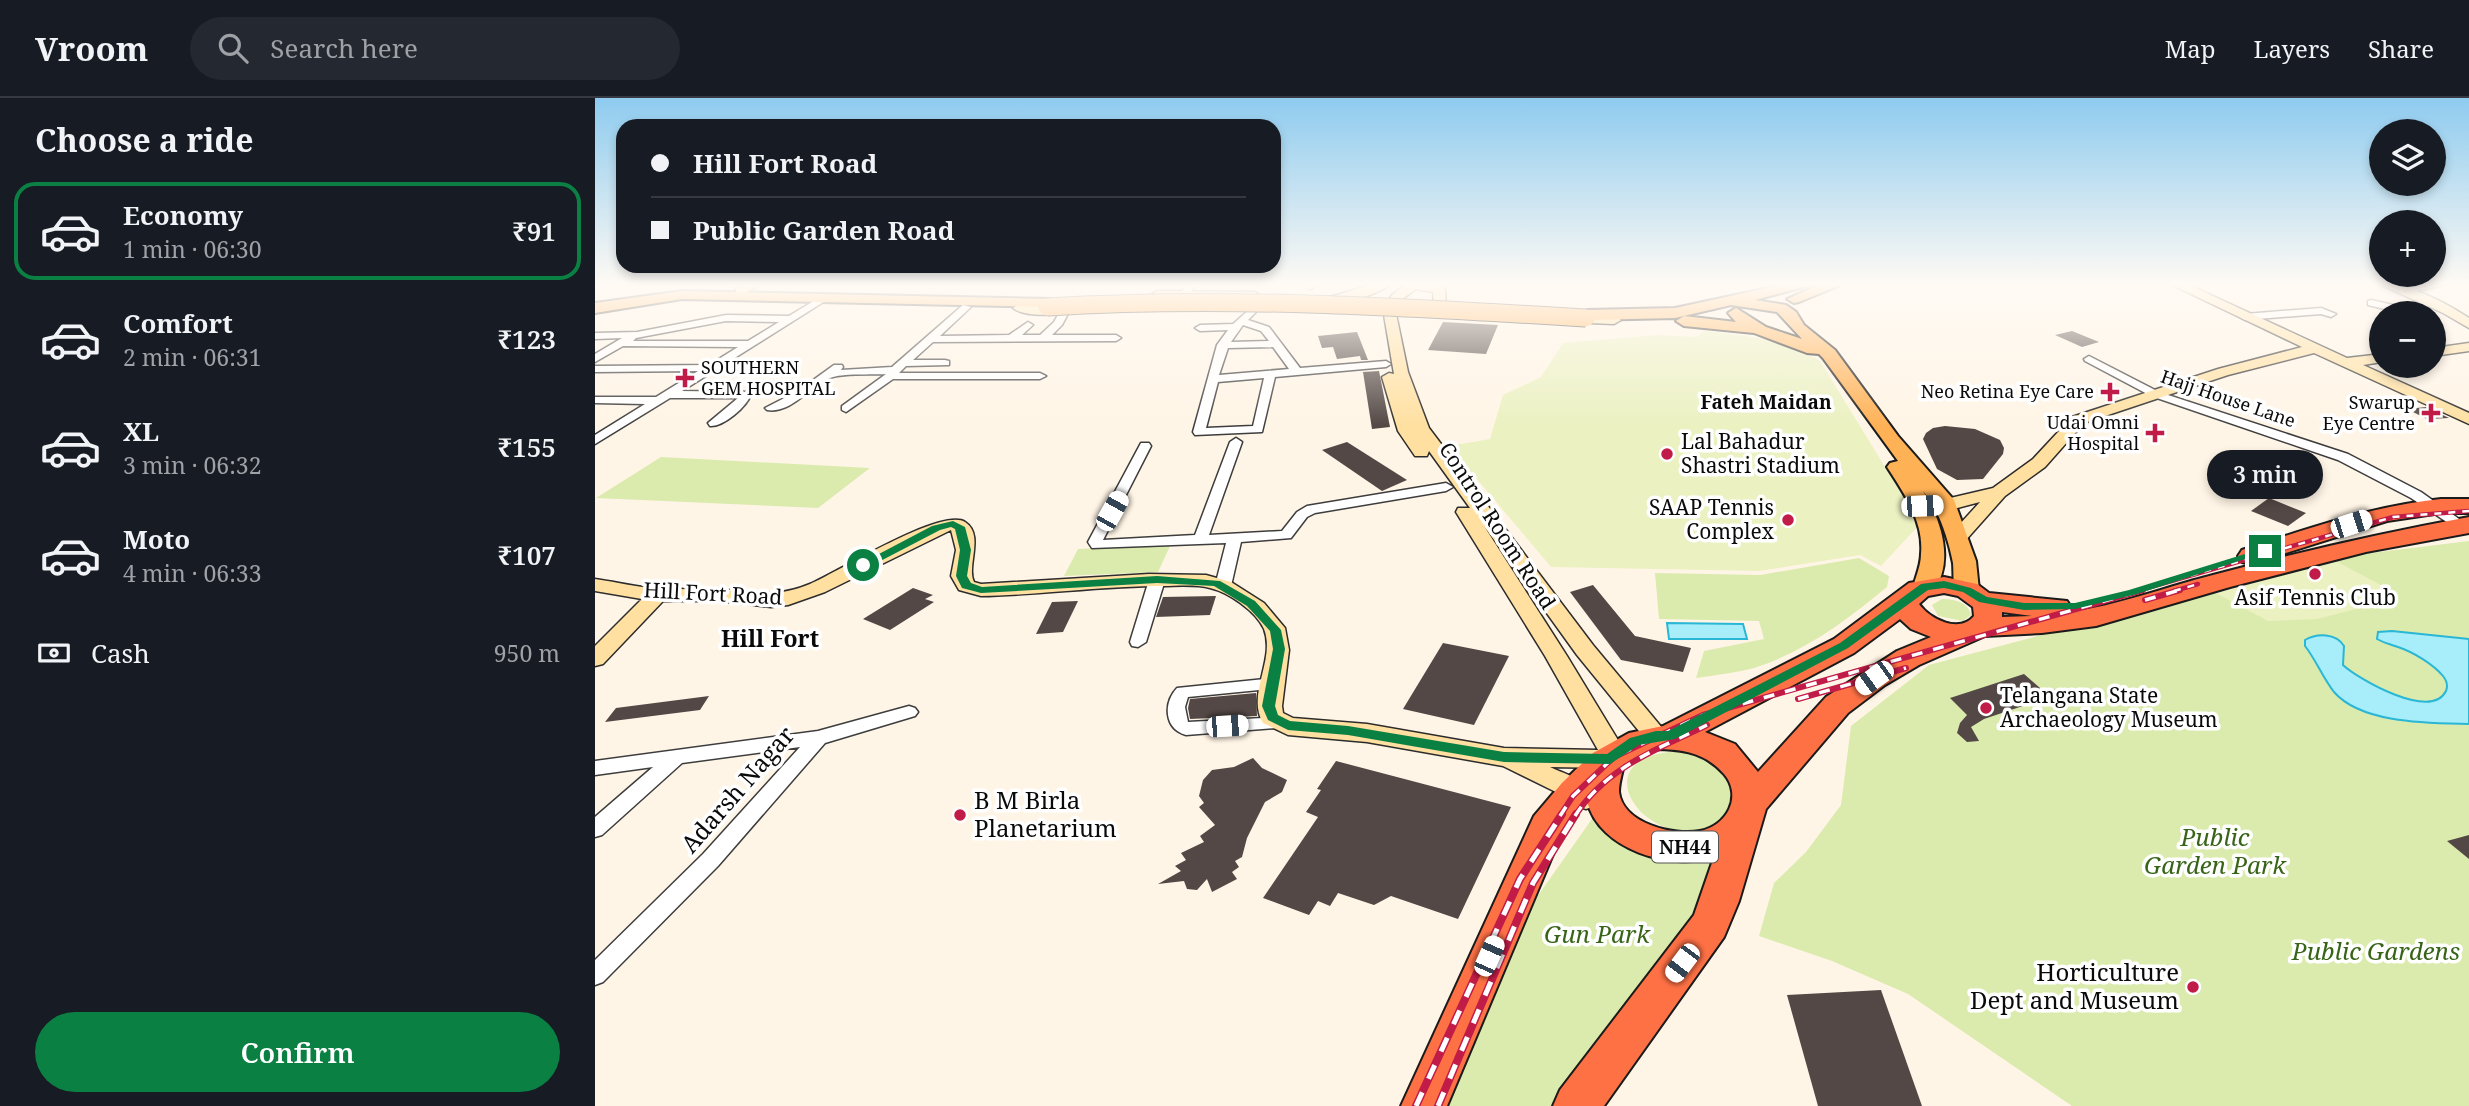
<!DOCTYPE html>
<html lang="en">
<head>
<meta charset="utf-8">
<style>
	:root { --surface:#171b24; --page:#242831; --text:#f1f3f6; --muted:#9ea1a6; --line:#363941; --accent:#0b8043 }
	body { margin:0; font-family:"Noto Serif",serif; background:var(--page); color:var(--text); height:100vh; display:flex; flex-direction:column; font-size:26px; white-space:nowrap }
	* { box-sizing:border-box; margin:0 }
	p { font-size:23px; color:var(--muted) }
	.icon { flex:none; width:38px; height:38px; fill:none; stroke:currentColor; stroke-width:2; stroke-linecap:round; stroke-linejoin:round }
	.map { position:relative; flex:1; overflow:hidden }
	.details { display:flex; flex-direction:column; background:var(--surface); width:595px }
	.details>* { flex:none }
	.hud { position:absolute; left:21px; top:21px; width:665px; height:154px; border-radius:21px; box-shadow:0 4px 10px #0003; display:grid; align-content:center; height:154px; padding:0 35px; background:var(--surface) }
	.controls { position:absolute; left:1774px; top:21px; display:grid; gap:14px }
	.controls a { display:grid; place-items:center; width:77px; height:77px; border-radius:50%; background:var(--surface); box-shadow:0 4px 10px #0003; font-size:35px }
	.end { position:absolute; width:32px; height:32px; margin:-16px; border:9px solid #0b8043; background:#fff; box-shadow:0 0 0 4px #fff }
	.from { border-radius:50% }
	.bubble { position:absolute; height:49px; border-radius:24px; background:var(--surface); box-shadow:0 4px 10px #0003; font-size:23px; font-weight:600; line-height:49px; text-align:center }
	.car { position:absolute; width:21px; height:42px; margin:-21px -10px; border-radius:9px; box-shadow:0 0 5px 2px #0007; background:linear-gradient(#fff 24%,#345 0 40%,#fff 0 76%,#345 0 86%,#fff 0) }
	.hud b { display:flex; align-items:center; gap:24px; height:66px; font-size:26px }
	.hud b+b { border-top:2px solid var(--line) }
	.hud i { width:18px; height:18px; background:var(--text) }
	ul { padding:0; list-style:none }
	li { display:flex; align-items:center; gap:21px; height:98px; margin:0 14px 10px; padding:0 21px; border:4px solid transparent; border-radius:21px }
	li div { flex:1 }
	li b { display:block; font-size:26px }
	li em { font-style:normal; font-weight:600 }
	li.selected { border-color:var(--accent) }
	li>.icon { width:63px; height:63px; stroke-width:1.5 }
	h2 { padding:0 35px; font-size:32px; line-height:84px }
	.pay { display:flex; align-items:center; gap:18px; height:77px; padding:0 35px; font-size:26px }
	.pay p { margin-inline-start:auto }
	.action { display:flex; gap:14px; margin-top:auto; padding:14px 35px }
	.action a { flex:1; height:80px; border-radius:42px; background:var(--accent); color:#fff; font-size:28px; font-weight:600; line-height:80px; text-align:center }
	header { display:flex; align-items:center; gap:42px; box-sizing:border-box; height:98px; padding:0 35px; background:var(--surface); border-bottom:2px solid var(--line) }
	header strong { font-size:33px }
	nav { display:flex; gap:38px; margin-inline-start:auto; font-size:24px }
	.search { width:490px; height:63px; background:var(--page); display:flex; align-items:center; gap:18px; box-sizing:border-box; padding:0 24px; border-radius:38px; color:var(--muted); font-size:26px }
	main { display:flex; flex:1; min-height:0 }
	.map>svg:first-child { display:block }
</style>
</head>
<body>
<header>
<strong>Vroom</strong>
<div class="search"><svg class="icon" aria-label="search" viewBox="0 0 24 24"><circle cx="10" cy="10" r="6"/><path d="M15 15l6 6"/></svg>Search here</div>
<nav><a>Map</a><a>Layers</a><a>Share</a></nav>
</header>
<main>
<section class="details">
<h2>Choose a ride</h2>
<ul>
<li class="selected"><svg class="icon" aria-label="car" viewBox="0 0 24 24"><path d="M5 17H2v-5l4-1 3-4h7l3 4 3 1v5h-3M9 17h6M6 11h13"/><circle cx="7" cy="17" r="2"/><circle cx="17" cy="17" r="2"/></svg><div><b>Economy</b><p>1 min · 06:30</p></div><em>₹91</em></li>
<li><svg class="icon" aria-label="car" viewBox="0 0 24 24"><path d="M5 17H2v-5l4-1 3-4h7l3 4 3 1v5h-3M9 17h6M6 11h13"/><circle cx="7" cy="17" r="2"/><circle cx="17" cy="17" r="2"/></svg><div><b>Comfort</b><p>2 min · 06:31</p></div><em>₹123</em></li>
<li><svg class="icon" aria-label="car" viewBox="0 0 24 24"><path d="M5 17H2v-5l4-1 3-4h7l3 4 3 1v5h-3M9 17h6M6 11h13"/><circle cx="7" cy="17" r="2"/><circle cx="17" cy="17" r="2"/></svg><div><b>XL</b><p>3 min · 06:32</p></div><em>₹155</em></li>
<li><svg class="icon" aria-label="car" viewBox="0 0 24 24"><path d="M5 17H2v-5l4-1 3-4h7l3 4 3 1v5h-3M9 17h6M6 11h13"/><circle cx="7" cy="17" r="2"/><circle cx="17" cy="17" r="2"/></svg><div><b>Moto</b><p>4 min · 06:33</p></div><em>₹107</em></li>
</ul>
<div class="pay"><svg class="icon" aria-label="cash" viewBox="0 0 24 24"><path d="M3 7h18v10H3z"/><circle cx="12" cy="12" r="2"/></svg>Cash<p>950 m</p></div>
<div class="action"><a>Confirm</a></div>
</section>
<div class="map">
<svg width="1874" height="1008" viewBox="0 0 1874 1008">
	<rect width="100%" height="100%" fill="#fff5e6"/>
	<g fill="#dbebae">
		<path d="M66,359L275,370L223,410L1,400Z"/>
		<path d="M1874,443V1008H1477L1313,896L1237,863L1164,838L1179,785L1211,754L1246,707L1256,628L1334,567L1735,460Z"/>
		<path d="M576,446L563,474L469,478L483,451Z"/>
		<path d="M1264,460L1294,478L1292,489C1252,522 1210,554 1159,570C1141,575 1120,577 1101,580L1109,553L1169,541L1164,523L1064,521L1060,475L1165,477Z"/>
		<path d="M1347,501C1359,501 1373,504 1376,517L1368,523L1343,518L1337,507Z"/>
		<path d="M1088,653C1110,659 1143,673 1137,701C1135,710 1132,718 1123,723C1061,767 973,656 1088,653Z"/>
		<path d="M999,718L1086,762L1124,760L1113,792L1033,920L960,1008H854L937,806Z"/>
	</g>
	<g fill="#ebf1c1">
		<path d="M1109,233C1152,238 1186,240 1225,263L1325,426L1286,468L1265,457L1164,473L956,469L854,348L895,341L908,297L946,279L968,245L1064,237L1102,239Z"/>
		<path d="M1735,460L1799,494L1765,510L1722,521L1673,523L1615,492Z"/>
	</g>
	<g fill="#a7edfa" stroke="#2ab6d5" stroke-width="2">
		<path d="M1072,525L1148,526L1152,541H1074Z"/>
		<path d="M1797,533L1874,541V626C1835,625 1767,626 1739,594C1728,580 1721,562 1710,548V542C1722,535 1741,535 1749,548L1748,567C1763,581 1836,623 1851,593C1853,588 1852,583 1848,578C1838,566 1818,554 1803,549C1795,546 1789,545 1782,541L1783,534Z"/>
	</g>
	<g fill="#534845">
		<path d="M848,224L903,227L891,256L833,252Z"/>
		<path d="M1477,233L1504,244L1487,249L1460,237Z"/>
		<path d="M762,234L773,262H766L765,258L742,261L738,249L727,250L723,238Z"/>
		<path d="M784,273L795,329L777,331L768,274Z"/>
		<path d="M1831,309L1854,320L1832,321L1812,311Z"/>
		<path d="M1350,328L1380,331L1405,342L1409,350L1408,356L1388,381L1362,382L1342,371L1328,341L1331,335L1338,330Z"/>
		<path d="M752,344L812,382L787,393L727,352Z"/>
		<path d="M1674,400L1711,415L1693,428L1656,413Z"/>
		<path d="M998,487L1040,538L1096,550L1088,574L1026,562L975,494Z"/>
		<path d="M318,490L338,497L330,501L339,504L295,532L268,521Z"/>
		<path d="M621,498L615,517L561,519L568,499Z"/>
		<path d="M483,503L468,534L441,536L457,504Z"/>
		<path d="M848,545L914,558L879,627L808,611Z"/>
		<path d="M1429,576L1445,590L1472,593L1389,621L1376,629L1384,643L1372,644L1362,635L1365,625L1372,617L1355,600Z"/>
		<path d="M661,595L662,618L595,621L593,610L595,601Z"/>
		<path d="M114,598L105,612L10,624L21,610Z"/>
		<path d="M658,660L667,670L692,682L687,694L670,704L652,740L647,759L640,763L644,769L637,774L642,781L617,794L612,781L602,792L592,791L589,783L563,786L586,773L580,768L591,762L586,755L609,744L605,738L620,727L604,709L609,705L604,698L608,682L617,672L639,669Z"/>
		<path d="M741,663L916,709L863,821L796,798L779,807L743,795L735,808L723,803L714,817L668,800L723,719L711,714L726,692L722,691Z"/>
		<path d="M1874,737V761L1852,743Z"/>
		<path d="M1286,892L1327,1008H1223L1192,897Z"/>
	</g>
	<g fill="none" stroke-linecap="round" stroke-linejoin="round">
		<g stroke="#3d3d3d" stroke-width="3">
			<g id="street">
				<path d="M591,186H600L594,198L591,199L586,196Z"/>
				<path d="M712,186H722L716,191L713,190Z"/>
				<path d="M1831,186H1855L1807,196L1802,193Z"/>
				<path d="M222,201L230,203L87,293L154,294L156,296C152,309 128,329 115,328L113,325L143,300H75L0,346V337L50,306L0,305V299H61L103,273L0,274V268L114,267L143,249L28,248L0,264V256L27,240L0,241V235L42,234L131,217L194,218ZM131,223L184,224L153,243H38L41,240Z"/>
				<path d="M665,202L670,205L653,222L674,229L705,270L791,263L796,266L791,269L680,279L667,334L600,337L598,334L622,247L633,232L605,233L600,230L605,227L638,226ZM648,227L666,233L674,243L636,244ZM678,249L694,271L624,277L633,250ZM669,280L658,328L611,330L623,284Z"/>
				<path d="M1776,202L1803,208L1838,203L1843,206L1802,214L1773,207V203Z"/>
				<path d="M368,207L376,209L345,238L414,237L433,224L438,227L427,237H445L459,224L468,208L471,207L476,210L467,227L457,237H521L526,240L521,243L338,244L318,262H350L354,263V267L311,268L304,275H445L451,278L445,281H298L251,314L247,312V308L291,276C277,277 247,275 235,280C215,288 196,316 172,312L170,310L203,293L239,267H247L248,269L246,272L297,269Z"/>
				<path d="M1726,210L1741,216L1736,219L1726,216L1650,222L1645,219L1650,216Z"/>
				<path d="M1494,258L1564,294L1753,356L1826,394L1874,428L1867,432L1862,431L1816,400L1743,362L1556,298L1490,263L1489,261Z"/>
				<path d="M641,340L647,344L614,437L687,433L702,414L712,408L851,385L858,389L851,393L720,415L712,419L696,440L646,444L636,488L628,493L620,488L631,445L497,450L493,444L546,345H554L556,348L508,442L600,437L635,344Z"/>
				<path d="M562,477L570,482L551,544L543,549L537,548L535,544L554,482Z"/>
				<path d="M679,580L685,582L688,586L685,590L593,599L590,609L593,624L688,619L694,621L697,625L694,629L591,637C569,631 568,605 582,590Z"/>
				<path d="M314,608L320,610L323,614L320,618L230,645L123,768L8,884L0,887V862L108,756L205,649L87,665L7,737L0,739V719L58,669L0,677V663L223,633Z"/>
			</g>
		</g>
		<g stroke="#2c2c2c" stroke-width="3">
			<g id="secondary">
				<path d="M149,186H166L149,196H141V190Z"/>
				<path d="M779,186H796C783,196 741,211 728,201Z"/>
				<path d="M811,186H839L850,191L851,207L846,217H836L834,214L839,207L838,194L821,191L806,202L800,211L813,274L834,330L998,547L1073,637L1070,643L1061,646L1052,643L982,557L889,428L972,558L1032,657L1024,667L1015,670L955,669C972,677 995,683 1004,701L1000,708L991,711L982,708L971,699L908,668L772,644L693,637L668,625C651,596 681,562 669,531C661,513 633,494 615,490C600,486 582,488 567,488C506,488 446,497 386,498L364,492L356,478L361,452L356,432L230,494L193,507L176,509L122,503H68L8,566L0,568V548L47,501L0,493V481C21,484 42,489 63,491C82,492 102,490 122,491C158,493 180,501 215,486C243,474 347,409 370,424C390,437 371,468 379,484L386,486L554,476L611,477L636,484L669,505L690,530L694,552L687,608L688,615L698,620L772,626L909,650L1003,652L950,558L861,414L863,410H875L834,353L832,358H820L803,333L787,279L794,275L799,276L788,211L797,197Z"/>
				<path d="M1575,186H1592L1752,260L1787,256V264L1768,267L1874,315V326L1719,255L1633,277L1489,325L1450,369L1410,398L1370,443H1356L1353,439L1385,404L1351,413L1321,412L1318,408L1321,404L1351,401L1398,390L1438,361L1477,319L1623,271L1707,249Z"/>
				<path d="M1784,186C1815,186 1848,203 1874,220V230L1848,215Z"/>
				<path d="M562,193L660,194L666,198L660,202L558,200L556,197Z"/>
				<path d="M424,206H472L478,210C467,219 429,219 418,210Z"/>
				<path d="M973,217L1019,218L1026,222L1019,226L968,224L966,221Z"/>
				<path d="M1874,245V253L1839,258V250Z"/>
			</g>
		</g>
		<g stroke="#1b1b1b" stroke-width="4">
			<g id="primary">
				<path d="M1191,186H1220L1160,202L1191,207L1201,214L1209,227L1240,252L1303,338L1359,402L1381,463L1384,492L1381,497L1372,499L1363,497C1357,488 1359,476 1358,465C1353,440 1344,412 1328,393C1346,422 1360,463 1338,494L1330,496L1322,494L1318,489C1321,478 1326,467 1326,456C1329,424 1309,395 1292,369L1295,365L1303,363L1228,260L1224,256L1212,255L1159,235L1089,228L1081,223L1089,218L1141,224L1133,215L1141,210L1171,229L1207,241L1182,214L1136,207L1080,220L992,222L984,217L992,212L1080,210Z"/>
				<path d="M1226,186H1248L1204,204L1199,205L1192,201Z"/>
				<path d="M87,193L456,201L463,205L456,209L87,201L0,215V205Z"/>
			</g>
		</g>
		<g stroke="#1b1b1b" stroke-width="4">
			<g id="highway">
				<path d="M1846,401H1874V415H1846L1792,423L1656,466L1647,464L1643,458L1647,452C1712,431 1777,408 1846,401Z"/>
				<path d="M1874,419V435L1771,454L1635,489L1501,528L1447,535L1390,538L1324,567L1290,587L1253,615L1171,711L1144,803L1129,839L1009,1008H958L965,992L1099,817L1119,759C1076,773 1004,752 992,703L967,735L852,1008H806L939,718L967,685L998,655L1034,635L1068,628L1239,541L1314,485L1349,479L1382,486L1394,495L1472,503L1476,509L1473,514C1522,508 1570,489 1618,477C1703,454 1788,435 1874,419ZM1349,495L1363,498L1378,509L1379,518C1364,536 1335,521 1324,506L1333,498ZM1407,514L1437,518L1407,519ZM1305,521L1316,531L1336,539L1302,553L1231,599L1163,674L1140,646L1110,634L1259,555ZM1066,651C1092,652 1111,656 1129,676C1148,698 1132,728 1105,733C1079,738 1028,726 1024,694C1024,685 1027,675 1029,667L1054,653Z"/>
			</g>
		</g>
		<use href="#street" fill="#fff" fill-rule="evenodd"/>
		<use href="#secondary" fill="#ffe0a1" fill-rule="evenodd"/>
		<use href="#primary" fill="#ffb156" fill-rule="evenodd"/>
		<use href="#highway" fill="#fe7145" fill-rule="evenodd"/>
		<g stroke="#c11b47" stroke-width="4.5">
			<g id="rail-far2">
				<path d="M1542,493L1798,419L1874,413"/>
				<path d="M1579,493L1603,486"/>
			</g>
		</g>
		<g stroke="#c11b47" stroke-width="6">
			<g id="rail-far1">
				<path d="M1550,502L1585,492"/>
				<path d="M1203,601L1311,570"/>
				<path d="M965,718L978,698L1019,659L1108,617L1548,492"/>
				<path d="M980,718C1011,669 1063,651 1112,627"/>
			</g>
		</g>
		<g stroke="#c11b47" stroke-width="8">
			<g id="rail">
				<path d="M821,1008L925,781L967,716"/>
				<path d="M843,1008L938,785L981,716"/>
			</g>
		</g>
		<use href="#rail-far2" stroke="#fff" stroke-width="2.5" stroke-dasharray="7" stroke-linecap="butt"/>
		<use href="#rail-far1" stroke="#fff" stroke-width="3.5" stroke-dasharray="11" stroke-linecap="butt"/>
		<use href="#rail" stroke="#fff" stroke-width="5" stroke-dasharray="15" stroke-linecap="butt"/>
		<g stroke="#1b1b1b" stroke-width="19" stroke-linecap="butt">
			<path id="primary-bridge" d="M452,209C632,198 811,209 991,220"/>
		</g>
		<use href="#primary-bridge" stroke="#ffb156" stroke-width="17"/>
	</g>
	<linearGradient id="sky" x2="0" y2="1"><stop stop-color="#8ecbef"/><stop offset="0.57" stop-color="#fffaf4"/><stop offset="1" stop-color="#fffaf4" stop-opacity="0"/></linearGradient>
	<rect width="1874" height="328" fill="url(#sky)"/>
	<path fill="#0b8043" d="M358,423L370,429L376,452L372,478L376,485L387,489L562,478L625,483L660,503L686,532L690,551L680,608L683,617L695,623L753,628L909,654L1012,656L1035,640L1061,633H1073L1245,545L1326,486L1349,483L1376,490L1392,499L1429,505H1480L1534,492L1666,451L1675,453L1542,496L1480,511L1429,512L1384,504L1368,494L1349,490L1333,492L1253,550L1080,641L1044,647L1015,666L909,664L753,637L693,632L673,622L667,608L678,551L675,533L652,508L619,488L562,485L386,495L367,490L361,478L365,452L360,431L356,429L345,432L272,470L263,467L337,428Z"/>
	<g fill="#c11b47" stroke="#fff" stroke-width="2.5">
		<path d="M86.5 269.5h7v7h7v7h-7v7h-7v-7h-7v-7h7z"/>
		<path d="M1511.5 283.5h7v7h7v7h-7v7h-7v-7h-7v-7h7z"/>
		<path d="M1832.5 304.5h7v7h7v7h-7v7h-7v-7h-7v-7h7z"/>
		<path d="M1556.5 324.5h7v7h7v7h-7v7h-7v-7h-7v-7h7z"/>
		<circle cx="1072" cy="356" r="7"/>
		<circle cx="1193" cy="422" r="7"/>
		<circle cx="1720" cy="476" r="7"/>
		<circle cx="1391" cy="610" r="7"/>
		<circle cx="365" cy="717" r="7"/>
		<circle cx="1598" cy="889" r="7"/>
	</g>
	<g text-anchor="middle" stroke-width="7" stroke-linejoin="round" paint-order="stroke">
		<g font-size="18" fill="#0a0a0a" stroke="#fff" text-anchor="end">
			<text x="106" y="276" text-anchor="start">SOUTHERN<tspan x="106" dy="21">GEM HOSPITAL</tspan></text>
			<text x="1499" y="300">Neo Retina Eye Care</text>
			<text x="1820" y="311">Swarup<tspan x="1820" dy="21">Eye Centre</tspan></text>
			<text x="1544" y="331">Udai Omni<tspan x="1544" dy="21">Hospital</tspan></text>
		</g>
		<g font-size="18" fill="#0a0a0a" stroke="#fff">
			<text transform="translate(1633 301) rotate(19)" y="6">Hajj House Lane</text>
		</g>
		<g font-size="19" font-weight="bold" fill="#0a0a0a" stroke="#fff">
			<text x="1171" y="311">Fateh Maidan</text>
		</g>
		<rect fill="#fff" stroke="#545454" stroke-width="2" x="1057" y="733.5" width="66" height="31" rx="5"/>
		<g font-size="19" font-weight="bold" fill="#0a0a0a">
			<text x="1090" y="756">NH44</text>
		</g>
		<g font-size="21" fill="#0a0a0a" stroke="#fff" text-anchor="start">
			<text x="1086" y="351">Lal Bahadur<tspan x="1086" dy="24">Shastri Stadium</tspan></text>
			<text x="1179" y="417" text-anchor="end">SAAP Tennis<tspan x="1179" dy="24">Complex</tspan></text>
			<text x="1720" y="507" text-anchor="middle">Asif Tennis Club</text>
			<text x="1405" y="605">Telangana State<tspan x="1405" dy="24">Archaeology Museum</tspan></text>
		</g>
		<g font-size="21" fill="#0a0a0a" stroke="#fff">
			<text transform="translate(902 428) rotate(57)" y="7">Control Room Road</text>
			<text transform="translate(118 496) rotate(3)" y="7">Hill Fort Road</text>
		</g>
		<g font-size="23" font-weight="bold" fill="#0a0a0a" stroke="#fff">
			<text x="175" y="549">Hill Fort</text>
		</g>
		<g font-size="24" fill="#0a0a0a" stroke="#fff">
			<text transform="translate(143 692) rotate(-49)" y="8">Adarsh Nagar</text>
		</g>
		<g font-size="24" fill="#0a0a0a" stroke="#fff" text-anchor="start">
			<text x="379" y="711">B M Birla<tspan x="379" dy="28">Planetarium</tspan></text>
			<text x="1584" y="883" text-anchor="end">Horticulture<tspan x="1584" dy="28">Dept and Museum</tspan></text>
		</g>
		<g font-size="24" font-style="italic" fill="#386418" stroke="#fff">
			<text x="1620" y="748">Public<tspan x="1620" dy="28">Garden Park</tspan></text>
			<text x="1002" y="845">Gun Park</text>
			<text x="1781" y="862">Public Gardens</text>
		</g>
	</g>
</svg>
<div class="controls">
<a><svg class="icon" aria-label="layers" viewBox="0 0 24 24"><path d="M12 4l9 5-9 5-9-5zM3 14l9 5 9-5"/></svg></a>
<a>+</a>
<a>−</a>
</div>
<i class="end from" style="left:268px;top:467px"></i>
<i class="end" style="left:1670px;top:453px"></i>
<div class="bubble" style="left:1612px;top:352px;width:116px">3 min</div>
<i class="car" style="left:1327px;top:408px;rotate:88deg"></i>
<i class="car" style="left:517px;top:413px;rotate:29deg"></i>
<i class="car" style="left:1756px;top:426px;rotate:72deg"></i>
<i class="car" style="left:1279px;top:580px;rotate:234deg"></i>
<i class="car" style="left:632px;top:628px;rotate:86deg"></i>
<i class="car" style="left:894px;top:858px;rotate:24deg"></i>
<i class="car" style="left:1087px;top:865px;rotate:217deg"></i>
<div class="hud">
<b><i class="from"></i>Hill Fort Road</b>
<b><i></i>Public Garden Road</b>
</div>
</div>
</main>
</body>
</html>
